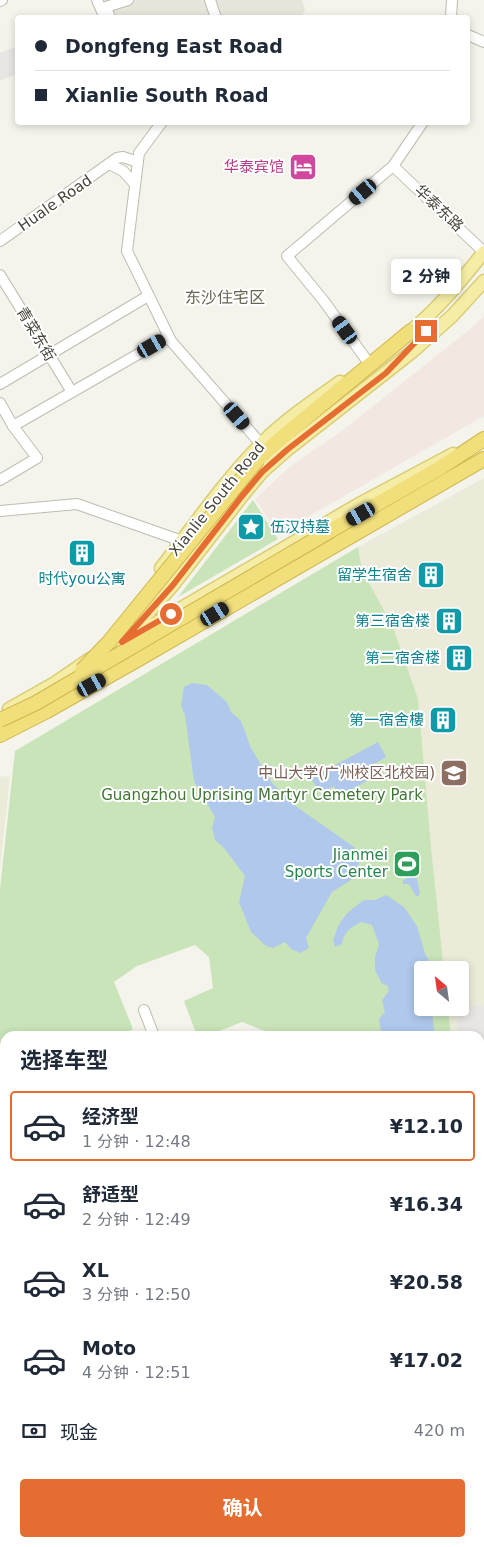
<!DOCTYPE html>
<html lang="zh">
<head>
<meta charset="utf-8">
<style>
	:root { --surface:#fff; --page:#f2f2f3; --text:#1f2937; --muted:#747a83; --line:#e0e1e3; --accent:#e66d32 }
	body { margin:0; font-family:"DejaVu Sans","Noto Sans SC",sans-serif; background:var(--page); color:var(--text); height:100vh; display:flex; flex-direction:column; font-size:19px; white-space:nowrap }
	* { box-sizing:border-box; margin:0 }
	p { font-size:16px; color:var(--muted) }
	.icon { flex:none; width:28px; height:28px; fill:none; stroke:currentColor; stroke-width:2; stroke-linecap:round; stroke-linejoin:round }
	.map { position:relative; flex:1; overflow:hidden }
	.panel { position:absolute; left:0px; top:1031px; width:485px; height:516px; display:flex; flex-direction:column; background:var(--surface); border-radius:15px 15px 0 0; box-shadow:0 2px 8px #0003 }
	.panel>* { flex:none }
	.banner { position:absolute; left:15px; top:15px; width:455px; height:110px; border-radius:5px; box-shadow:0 2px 8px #0003; display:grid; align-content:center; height:110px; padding:0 20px; background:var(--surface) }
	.needle { width:32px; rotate:331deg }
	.controls { position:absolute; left:414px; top:961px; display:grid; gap:10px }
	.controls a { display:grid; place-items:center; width:55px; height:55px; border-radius:5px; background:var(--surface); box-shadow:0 2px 8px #0003; font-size:25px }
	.end { position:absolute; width:22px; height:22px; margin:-11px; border:6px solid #e66d32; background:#fff; box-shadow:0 0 0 2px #fff }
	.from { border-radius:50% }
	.bubble { position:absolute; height:35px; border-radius:5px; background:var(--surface); box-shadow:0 2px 8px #0003; font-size:16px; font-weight:700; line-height:35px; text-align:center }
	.car { position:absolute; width:15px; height:30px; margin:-15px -8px; border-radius:6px; box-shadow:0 0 4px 1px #0007; background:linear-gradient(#222 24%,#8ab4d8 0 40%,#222 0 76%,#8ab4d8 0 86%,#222 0) }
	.banner b { display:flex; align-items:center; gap:18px; height:48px; font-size:19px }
	.banner b+b { border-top:1px solid var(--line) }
	.banner i { width:12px; height:12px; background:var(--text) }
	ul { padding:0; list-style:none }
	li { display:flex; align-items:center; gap:15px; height:70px; margin:0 10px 8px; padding:0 10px; border:2px solid transparent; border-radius:5px }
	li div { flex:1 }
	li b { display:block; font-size:19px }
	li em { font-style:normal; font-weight:700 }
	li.selected { border-color:var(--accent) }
	li>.icon { width:45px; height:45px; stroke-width:1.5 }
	h2 { padding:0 20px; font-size:22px; line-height:60px }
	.pay { display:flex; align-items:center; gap:12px; height:55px; padding:0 20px; font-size:19px }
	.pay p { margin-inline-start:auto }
	.cta { display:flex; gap:10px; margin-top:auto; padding:10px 20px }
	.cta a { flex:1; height:58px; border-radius:5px; background:var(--accent); color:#fff; font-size:20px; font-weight:700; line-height:58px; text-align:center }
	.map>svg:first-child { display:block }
</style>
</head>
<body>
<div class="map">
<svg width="484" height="1547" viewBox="0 0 484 1547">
	<rect width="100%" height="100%" fill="#f5f4ec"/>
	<g fill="#e8e6db">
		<path d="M94,0H302L305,9L301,18H100Z"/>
		<path d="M480,1540L483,1547H426L424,1543L480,1542Z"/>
		<path d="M352,1543H414L416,1547H354Z"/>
	</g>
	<g fill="#ecead8">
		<path d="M484,478V1072H480V1036H451L448,1008H460V970H444L431,847L393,627L362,570L358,547Z"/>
		<path d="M0,776L10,777L0,868Z"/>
	</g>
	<g fill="#f3e7e1">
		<path d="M484,316V416L278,534L255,499L292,465L342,431L470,329Z"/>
		<path d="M484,1173V1300L480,1289V1174Z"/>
	</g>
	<g fill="#c9e4b9">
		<path d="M253,500L278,539L178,597Z"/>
		<path d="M358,547L362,570L393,627L418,699L431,847L444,970H422V1008H448L451,1036H278L242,1022L207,1036H197L184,1001L213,988L209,957L195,945L137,966L114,982L133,1029L119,1036H5V1197L0,1200V889L15,751Z"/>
		<path d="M0,1211L5,1223V1253L0,1256Z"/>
		<path d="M337,1542L339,1547H150L148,1543Z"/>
	</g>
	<g fill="#e7e6e3">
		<path d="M17,46V74L0,81V53Z"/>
		<path d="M484,1005V1071H480V1036H459L456,1009Z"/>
	</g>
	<g fill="#afc8eb">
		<path d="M192,683L207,685L227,702L231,712L241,721L251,748L272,783L294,805L354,847L361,859L351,880L332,892L306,938L309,948L300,953L291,949L285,942L273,948L266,946L251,932L239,902L245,876L224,848L215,840L212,828L215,817L194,781L185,715L181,705L184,687Z"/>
		<path d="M378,742L386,757L374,764L380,774L339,796L334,786L320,793L311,778Z"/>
		<path d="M414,875L417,879L420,894L418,896H416L409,884H403V880Z"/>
		<path d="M386,895L404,907L417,926L425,954L431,964V970H422V1008H432L434,1033L431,1036H386L381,1032L379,1019L385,1012L382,1000L389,991L387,985L382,984L375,970V958L379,944L372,925L361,922C351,927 343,933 342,944L335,947L333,941C340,918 346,913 364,900H375Z"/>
	</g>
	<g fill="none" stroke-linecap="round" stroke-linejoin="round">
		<g stroke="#bfbdaf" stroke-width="12">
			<g id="minor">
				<path d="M97,0L105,18"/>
				<path d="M210,0L216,18"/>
				<path d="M0,1L2,0"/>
				<path d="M110,18L106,7L128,0"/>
				<path d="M451,18L452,0"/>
				<path d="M468,35L484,42"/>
				<path d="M162,122L139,153L127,251L171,341L261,444"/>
				<path d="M109,164L123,171L134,183"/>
				<path d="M393,166L484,252"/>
				<path d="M0,241L117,158L123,157L138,162"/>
				<path d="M0,275L72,392"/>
				<path d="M368,362L323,300L287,256L393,166L423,122"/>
				<path d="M0,384L148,296"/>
				<path d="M0,403L13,426L37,458L0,480"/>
				<path d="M13,426L168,337"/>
				<path d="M0,511L77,504L182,541"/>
				<path d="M144,1010L154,1036"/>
				<path d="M0,1301L5,1309"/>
				<path d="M130,1542L133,1547"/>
				<path d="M141,1542L143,1547"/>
				<path d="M343,1542L346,1547"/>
			</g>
		</g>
		<g stroke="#d9cd75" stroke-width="15">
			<g id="major">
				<path d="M403,337C434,314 460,282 484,252"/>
				<path d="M161,568C194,526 224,481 262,443C285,420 313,401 340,382"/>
				<path d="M134,636L361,503L453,454"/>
				<path d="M107,659L173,585L242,496L262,472L288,449L413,351L452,316L484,281"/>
				<path d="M9,709L55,683L90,659"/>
				<path d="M480,1141H484"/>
				<path d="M480,1153H484"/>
				<path d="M0,1282L5,1279"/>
				<path d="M0,1298L5,1295"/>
				<path d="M480,1334L484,1344"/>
			</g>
		</g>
		<g stroke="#cfb74b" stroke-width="16">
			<g id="highway">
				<path d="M258,459L280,439L411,331"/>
				<path d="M330,531L440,468L484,439"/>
				<path d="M0,735L47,711L137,660L484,459"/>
			</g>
		</g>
		<use href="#minor" stroke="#fff" stroke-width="10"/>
		<use href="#major" stroke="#f5eda5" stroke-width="12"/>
		<use href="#highway" stroke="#f1df7b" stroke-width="14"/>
		<g stroke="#cfb74b" stroke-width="16" stroke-linecap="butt">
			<g id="highway-bridge">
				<path d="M82,670L109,642L258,459"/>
				<path d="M0,720L36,703L330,531"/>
			</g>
		</g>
		<use href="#highway-bridge" stroke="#f1df7b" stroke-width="14"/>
	</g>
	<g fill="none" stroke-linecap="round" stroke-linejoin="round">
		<path stroke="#e66d32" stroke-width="6" d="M171,614L122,642L173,585L242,496L262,472L288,449L386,373L426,331"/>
	</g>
	<defs>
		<g id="hotel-square" transform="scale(1.4375)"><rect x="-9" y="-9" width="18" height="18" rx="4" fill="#d1479c" stroke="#fff"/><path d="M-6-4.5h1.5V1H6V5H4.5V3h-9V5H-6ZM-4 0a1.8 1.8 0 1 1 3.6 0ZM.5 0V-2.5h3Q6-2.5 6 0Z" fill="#fff"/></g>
		<g id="sight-square" transform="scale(1.4375)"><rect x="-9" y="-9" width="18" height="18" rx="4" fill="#0f9aa8" stroke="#fff"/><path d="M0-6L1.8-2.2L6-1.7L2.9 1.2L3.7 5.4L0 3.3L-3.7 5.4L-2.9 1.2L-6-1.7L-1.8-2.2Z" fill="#fff"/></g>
		<g id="building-square" transform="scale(1.4375)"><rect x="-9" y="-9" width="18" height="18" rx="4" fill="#0f9aa8" stroke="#fff"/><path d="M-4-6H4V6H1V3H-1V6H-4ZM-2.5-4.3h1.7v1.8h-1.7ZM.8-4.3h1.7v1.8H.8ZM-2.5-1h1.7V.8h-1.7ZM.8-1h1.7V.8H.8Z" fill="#fff"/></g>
		<g id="university-square" transform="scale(1.4375)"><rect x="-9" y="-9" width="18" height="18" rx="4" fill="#8d6e63" stroke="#fff"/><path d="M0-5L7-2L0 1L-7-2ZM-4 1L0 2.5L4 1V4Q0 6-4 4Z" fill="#fff"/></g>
		<g id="stadium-square" transform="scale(1.4375)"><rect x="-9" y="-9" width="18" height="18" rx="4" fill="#2e9e5b" stroke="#fff"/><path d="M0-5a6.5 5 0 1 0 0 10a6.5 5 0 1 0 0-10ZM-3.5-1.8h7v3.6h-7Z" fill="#fff"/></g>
	</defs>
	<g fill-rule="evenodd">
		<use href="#hotel-square" x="303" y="167"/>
		<use href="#sight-square" x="251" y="527"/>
		<use href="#building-square" x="82" y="553"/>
		<use href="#building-square" x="431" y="575"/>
		<use href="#building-square" x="449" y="621"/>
		<use href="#building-square" x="459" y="658"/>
		<use href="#building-square" x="443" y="720"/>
		<use href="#university-square" x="454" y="773"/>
		<use href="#stadium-square" x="407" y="864"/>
	</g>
	<g text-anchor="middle" stroke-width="4" stroke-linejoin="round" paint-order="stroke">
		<g font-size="15" fill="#b23c85" stroke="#fff" text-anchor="end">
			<text x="284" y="172">华泰宾馆</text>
		</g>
		<g font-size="15" fill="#48453a" stroke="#fff">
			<text transform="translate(55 203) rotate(-35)" y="5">Huale Road</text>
			<text transform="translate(439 208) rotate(43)" y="5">华泰东路</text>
			<text transform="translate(36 334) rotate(59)" y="5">青菜东街</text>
			<text transform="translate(217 499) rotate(-51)" y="5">Xianlie South Road</text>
		</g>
		<g font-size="15" fill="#0d838f" stroke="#fff" text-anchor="end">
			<text x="270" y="532" text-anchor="start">伍汉持墓</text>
			<text x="412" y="580">留学生宿舍</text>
			<text x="82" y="584" text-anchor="middle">时代you公寓</text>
			<text x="430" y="626">第三宿舍楼</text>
			<text x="440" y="663">第二宿舍楼</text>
			<text x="424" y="725">第一宿舍樓</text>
		</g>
		<g font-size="15" fill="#785e54" stroke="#fff" text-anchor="end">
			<text x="435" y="778">中山大学(广州校区北校园)</text>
		</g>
		<g font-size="15" fill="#3f7632" stroke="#fff">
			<text x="262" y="800">Guangzhou Uprising Martyr Cemetery Park</text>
		</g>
		<g font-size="15" fill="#27864d" stroke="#fff" text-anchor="end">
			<text x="388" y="860">Jianmei<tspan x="388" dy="17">Sports Center</tspan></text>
		</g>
		<g font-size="16" fill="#6a6552" stroke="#fff">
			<text x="225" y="303">东沙住宅区</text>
		</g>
	</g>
</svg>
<div class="controls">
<a><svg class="needle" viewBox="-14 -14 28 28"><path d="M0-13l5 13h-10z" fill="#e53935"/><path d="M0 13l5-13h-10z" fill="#747a83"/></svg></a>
</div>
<i class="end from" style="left:171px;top:614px"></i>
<i class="end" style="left:426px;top:331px"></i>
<div class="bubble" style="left:391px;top:259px;width:70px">2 分钟</div>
<i class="car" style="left:363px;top:192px;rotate:230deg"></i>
<i class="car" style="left:345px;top:330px;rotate:324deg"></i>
<i class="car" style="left:152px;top:346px;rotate:60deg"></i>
<i class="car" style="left:237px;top:416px;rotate:139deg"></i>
<i class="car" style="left:361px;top:514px;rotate:240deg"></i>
<i class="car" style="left:215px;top:614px;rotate:59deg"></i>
<i class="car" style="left:92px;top:685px;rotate:61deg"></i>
<div class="banner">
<b><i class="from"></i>Dongfeng East Road</b>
<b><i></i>Xianlie South Road</b>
</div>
<section class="panel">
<h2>选择车型</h2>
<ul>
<li class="selected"><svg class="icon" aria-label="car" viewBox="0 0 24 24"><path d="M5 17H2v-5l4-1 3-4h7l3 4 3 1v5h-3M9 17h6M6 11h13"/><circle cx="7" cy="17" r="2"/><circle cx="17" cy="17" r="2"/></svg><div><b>经济型</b><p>1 分钟 · 12:48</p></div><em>¥12.10</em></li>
<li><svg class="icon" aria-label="car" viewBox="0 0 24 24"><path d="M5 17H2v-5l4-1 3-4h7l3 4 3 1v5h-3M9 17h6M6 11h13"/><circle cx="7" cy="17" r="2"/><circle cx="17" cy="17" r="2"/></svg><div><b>舒适型</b><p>2 分钟 · 12:49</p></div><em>¥16.34</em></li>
<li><svg class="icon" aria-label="car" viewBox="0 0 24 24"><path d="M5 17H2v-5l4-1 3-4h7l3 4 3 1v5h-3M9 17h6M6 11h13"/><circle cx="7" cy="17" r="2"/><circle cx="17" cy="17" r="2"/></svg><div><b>XL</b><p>3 分钟 · 12:50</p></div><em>¥20.58</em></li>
<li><svg class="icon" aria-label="car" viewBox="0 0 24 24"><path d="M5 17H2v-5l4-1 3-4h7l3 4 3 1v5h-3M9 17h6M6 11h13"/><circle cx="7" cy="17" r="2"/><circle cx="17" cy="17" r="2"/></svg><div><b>Moto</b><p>4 分钟 · 12:51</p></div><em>¥17.02</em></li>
</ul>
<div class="pay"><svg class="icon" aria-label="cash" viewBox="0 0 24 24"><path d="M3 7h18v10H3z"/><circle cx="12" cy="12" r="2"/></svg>现金<p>420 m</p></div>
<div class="cta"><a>确认</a></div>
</section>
</div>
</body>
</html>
